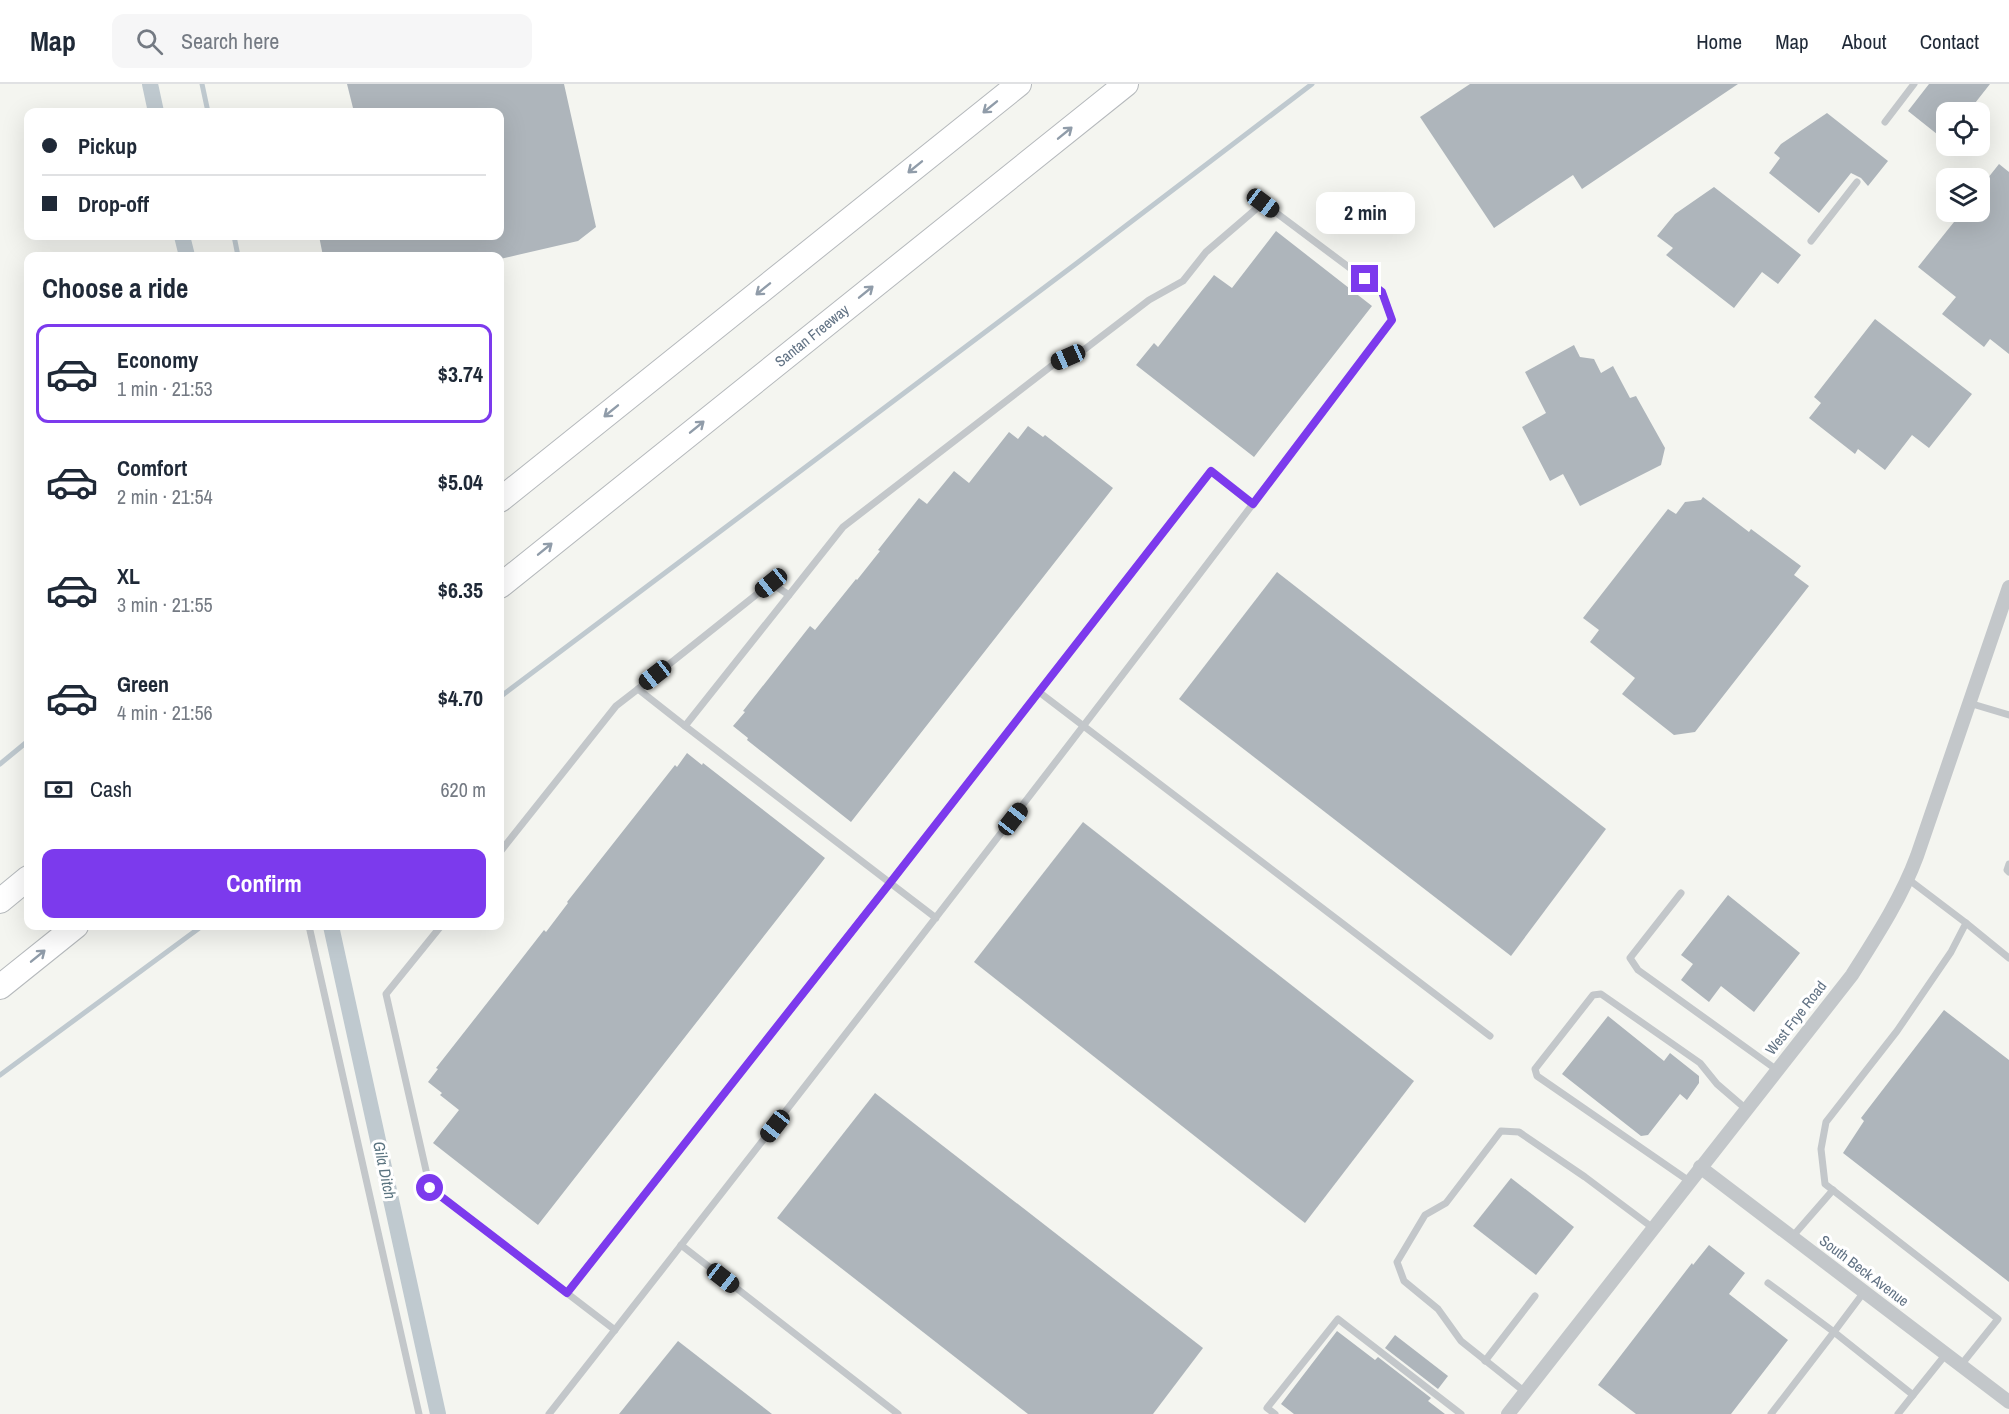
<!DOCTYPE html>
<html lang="en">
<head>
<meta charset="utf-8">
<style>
	:root { --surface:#fff; --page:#f6f6f7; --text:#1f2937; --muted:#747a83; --line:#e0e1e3; --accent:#7c3aed }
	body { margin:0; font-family:"Archivo Narrow",sans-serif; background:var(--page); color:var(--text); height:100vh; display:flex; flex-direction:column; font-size:22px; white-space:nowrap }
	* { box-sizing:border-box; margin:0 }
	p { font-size:20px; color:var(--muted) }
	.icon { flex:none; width:33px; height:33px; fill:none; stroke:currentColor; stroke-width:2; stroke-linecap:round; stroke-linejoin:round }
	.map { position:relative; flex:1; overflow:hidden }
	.panel { position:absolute; left:24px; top:168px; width:480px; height:678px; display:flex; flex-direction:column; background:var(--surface); border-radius:12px; box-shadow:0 6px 24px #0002 }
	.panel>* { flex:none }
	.top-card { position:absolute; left:24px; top:24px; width:480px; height:132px; border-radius:12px; box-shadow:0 6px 24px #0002; display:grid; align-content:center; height:132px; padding:0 18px; background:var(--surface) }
	.controls { position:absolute; left:1936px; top:18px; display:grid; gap:12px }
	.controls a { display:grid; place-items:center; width:54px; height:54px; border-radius:12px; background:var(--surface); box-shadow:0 6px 24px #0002; font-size:30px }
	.end { position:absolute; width:27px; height:27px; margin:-14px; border:8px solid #7c3aed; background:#fff; box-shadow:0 0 0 3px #fff }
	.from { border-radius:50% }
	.bubble { position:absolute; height:42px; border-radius:12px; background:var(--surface); box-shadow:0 6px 24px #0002; font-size:20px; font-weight:700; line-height:42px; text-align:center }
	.car { position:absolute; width:18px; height:36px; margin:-18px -9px; border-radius:8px; box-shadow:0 0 4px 2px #0007; background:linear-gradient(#222 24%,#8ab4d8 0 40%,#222 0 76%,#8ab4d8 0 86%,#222 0) }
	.top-card b { display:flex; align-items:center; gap:21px; height:57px; font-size:22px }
	.top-card b+b { border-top:2px solid var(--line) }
	.top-card i { width:15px; height:15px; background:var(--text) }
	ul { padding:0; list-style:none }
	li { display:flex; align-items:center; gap:18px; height:99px; margin:0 12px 9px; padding:0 6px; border:3px solid transparent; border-radius:12px }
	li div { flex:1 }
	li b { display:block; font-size:22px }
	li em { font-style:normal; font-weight:700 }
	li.on { border-color:var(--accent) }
	li>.icon { width:54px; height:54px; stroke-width:1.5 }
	h2 { padding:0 18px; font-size:27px; line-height:72px }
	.pay { display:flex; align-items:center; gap:15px; height:66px; padding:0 18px; font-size:22px }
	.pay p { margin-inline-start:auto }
	.primary-button { display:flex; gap:12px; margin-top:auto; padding:12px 18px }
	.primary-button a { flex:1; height:69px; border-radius:12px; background:var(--accent); color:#fff; font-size:24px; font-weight:700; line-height:69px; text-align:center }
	header { display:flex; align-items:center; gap:36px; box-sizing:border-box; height:84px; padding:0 30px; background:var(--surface); border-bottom:2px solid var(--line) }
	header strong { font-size:28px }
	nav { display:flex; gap:33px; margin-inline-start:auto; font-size:21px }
	.search { width:420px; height:54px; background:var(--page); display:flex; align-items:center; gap:15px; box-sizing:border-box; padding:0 21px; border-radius:12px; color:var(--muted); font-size:22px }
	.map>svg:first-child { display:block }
</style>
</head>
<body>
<header>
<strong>Map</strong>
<div class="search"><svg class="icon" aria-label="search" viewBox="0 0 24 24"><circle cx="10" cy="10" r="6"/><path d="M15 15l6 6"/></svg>Search here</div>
<nav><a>Home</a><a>Map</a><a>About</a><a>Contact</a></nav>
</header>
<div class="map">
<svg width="2009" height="1330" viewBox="0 0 2009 1330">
	<rect width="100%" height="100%" fill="#f4f5f0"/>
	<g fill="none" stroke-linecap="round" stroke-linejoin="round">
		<g stroke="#bfc9cf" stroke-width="5">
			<path d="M202,0L208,28"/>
			<path d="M234,152L238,172"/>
			<path d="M500,613L1077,179L1312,0"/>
			<path d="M0,680L28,657"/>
			<path d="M0,991L202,842"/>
		</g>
		<g stroke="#bfc9cf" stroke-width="16">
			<path d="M150,0L156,28"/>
			<path d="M182,152L187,172"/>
			<path d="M331,842L438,1330"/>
		</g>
	</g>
	<g fill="#aeb5bb">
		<path d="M347,0H564L596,143L578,157L500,175V172H323L319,152H500V28H354Z"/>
		<path d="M1470,0H1738L1582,105L1573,91L1494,144L1420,33Z"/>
		<path d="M1929,0H1990L1968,28H1947V58L1908,27Z"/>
		<path d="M1827,29L1888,77L1868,102L1861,94L1851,89L1819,129L1769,89L1780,74L1774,69L1781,60Z"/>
		<path d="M1999,80L2009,88V270L1990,255L1984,263L1942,230L1956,213L1918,183L1962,128H1980V104Z"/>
		<path d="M1714,103L1801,171L1778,200L1762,188L1734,224L1666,171L1673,164L1657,152L1675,130Z"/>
		<path d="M1276,147L1372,222L1254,373L1136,281L1154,259L1158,263L1214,191L1232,204Z"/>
		<path d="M1875,235L1972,310L1929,364L1912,351L1885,386L1858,365L1855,370L1809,334L1821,319L1814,313Z"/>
		<path d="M1574,261L1580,273L1594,275L1601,289L1613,282L1630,314L1636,312L1665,364L1661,381L1580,422L1563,390L1550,397L1522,343L1546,329L1525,288Z"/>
		<path d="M1028,342L1043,353L1045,351L1113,404L851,738L747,656L748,654L733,642L745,628L743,627L810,542L815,546L856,495L857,496L880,467L878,466L919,414L927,420L954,387L969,399L1009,348L1018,355Z"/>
		<path d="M1703,413L1749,448L1751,445L1801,482L1794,491L1809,502L1695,648L1674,651L1622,610L1635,594L1590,558L1599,546L1583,534L1668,425L1676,430L1685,418L1701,416Z"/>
		<path d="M1277,488L1606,745L1511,872L1179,615Z"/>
		<path d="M687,669L702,681L703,679L825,774L538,1141L433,1059L459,1026L440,1011L442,1009L428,998L438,985L436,984L502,900L544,846L546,848L568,819L567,818L675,681L677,683Z"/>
		<path d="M1083,738L1414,997L1305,1139L974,878Z"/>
		<path d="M1728,811L1800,869L1754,928L1721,902L1709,918L1681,896L1693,880L1681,871Z"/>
		<path d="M1944,926L2009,976V1198L1843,1069L1864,1037L1861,1034Z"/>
		<path d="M1608,932L1664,977L1670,969L1699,992V999L1687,1016L1680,1010L1648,1051L1641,1052L1562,990Z"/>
		<path d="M875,1009L1203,1264L1153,1330H1028L777,1134Z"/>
		<path d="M1511,1094L1574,1143L1536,1191L1473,1142Z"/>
		<path d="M1709,1161L1745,1189L1729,1210L1788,1256L1731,1330H1636L1598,1301L1692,1179L1693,1181Z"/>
		<path d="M1337,1247L1375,1276L1378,1273L1431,1314L1428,1317L1445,1330H1294L1281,1320Z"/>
		<path d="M1395,1251L1448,1292L1438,1305L1385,1264Z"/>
		<path d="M678,1257L772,1330H619Z"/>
	</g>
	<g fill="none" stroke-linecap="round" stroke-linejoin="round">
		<g stroke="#b5b9bc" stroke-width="26">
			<g id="highway">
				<path d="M500,416L1019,0"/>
				<path id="s1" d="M500,502L1126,0"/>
				<path d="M0,817L28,794"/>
				<path d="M0,903L76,842"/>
			</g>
		</g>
		<g stroke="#c3c7ca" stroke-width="7">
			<path d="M1885,38L1914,0"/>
			<path d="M1811,157L1857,98"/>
			<path d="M1039,608L1490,952"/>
			<path d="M1969,619L2009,631"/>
			<path d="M685,642L638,605L771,499L789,511"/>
			<path d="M500,768L616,622L638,605"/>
			<path d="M2009,780L2007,786L2009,788"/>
			<path d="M1908,795L1966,839L1951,868L1897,947L1826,1038L1821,1065L1825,1100L1998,1235L1961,1281"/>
			<path d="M1681,809L1630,874L1638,886L1777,986"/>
			<path d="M1966,839L2009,874"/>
			<path d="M309,842L419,1330"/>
			<path d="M441,842L386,910L430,1104L615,1246"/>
			<path d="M1689,1097L1537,992L1535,985L1593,911L1601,910L1700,979L1717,1000L1746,1025"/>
			<path d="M1792,1153L1833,1106"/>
			<path d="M681,1161L898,1330"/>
			<path d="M1768,1199L1834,1248L1771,1330"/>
			<path d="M1864,1208L1834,1248L1913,1311L1946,1270"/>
			<path d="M567,1209L890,799L1211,387L1253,421"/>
			<path d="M1485,1277L1535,1212"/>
			<path d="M1525,1308L1461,1257L1438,1225L1404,1197L1397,1178L1425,1131L1446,1119L1501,1047L1519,1048L1585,1093L1653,1144"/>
			<path d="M549,1330C833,968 1115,604 1392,236L1382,208L1263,119L1206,168L1183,197L1149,216L1085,265L1054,280L843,443L685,642L936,834"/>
			<path d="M1275,1330L1267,1324L1338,1235L1461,1330"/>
			<path d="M1898,1330L1913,1311"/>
		</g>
		<g stroke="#c3c7ca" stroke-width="14">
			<path d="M1700,1083L2009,1318"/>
			<path d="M1508,1330L1852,891C1876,853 1901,815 1917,772L2009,503"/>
		</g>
		<use href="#highway" stroke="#fff" stroke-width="24"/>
	</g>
	<defs><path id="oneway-shaft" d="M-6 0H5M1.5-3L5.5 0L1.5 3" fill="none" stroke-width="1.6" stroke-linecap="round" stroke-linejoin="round" transform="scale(1.5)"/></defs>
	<g stroke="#909ca9">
		<use href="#oneway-shaft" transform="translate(990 23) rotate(141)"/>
		<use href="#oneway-shaft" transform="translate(1065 49) rotate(-39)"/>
		<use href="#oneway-shaft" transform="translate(915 83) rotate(141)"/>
		<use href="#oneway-shaft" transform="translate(763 205) rotate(141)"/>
		<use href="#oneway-shaft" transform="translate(866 208) rotate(-39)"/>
		<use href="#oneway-shaft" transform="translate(611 327) rotate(141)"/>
		<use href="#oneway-shaft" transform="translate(697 343) rotate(-39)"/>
		<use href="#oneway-shaft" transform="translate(545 465) rotate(-39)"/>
		<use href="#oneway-shaft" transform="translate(38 872) rotate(-39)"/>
	</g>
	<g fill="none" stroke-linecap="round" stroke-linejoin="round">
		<path stroke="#7c3aed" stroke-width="8" d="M430,1104L567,1209L890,799L1211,387L1253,420L1392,236L1382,208L1365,195"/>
	</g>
	<g text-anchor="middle" stroke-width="6" stroke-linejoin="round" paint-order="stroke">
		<g font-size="15" fill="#617284" stroke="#fff">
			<text dy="5" stroke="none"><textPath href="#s1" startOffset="400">Santan Freeway</textPath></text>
			<text transform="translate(1796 934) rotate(-52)" y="5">West Frye Road</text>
			<text transform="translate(1864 1187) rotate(37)" y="5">South Beck Avenue</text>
		</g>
		<g font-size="16" font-style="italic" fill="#5c7581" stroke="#fff">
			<text transform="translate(385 1086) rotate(78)" y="6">Gila Ditch</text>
		</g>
	</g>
</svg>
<div class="controls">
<a><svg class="icon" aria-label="locate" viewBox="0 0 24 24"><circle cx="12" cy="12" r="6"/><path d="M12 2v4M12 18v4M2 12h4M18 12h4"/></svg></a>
<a><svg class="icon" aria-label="layers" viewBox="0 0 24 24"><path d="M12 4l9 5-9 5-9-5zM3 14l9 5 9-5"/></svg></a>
</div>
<i class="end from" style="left:430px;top:1104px"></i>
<i class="end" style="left:1365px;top:195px"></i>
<div class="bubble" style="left:1316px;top:108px;width:99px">2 min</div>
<i class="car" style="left:1263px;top:119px;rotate:127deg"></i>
<i class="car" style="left:1068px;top:273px;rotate:246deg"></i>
<i class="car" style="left:771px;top:499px;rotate:231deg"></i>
<i class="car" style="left:655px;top:591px;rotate:232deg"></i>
<i class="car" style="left:1013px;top:735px;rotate:38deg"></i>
<i class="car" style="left:775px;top:1042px;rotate:218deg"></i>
<i class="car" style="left:723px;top:1194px;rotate:128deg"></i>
<div class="top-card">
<b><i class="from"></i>Pickup</b>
<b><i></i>Drop-off</b>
</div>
<section class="panel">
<h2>Choose a ride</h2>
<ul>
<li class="on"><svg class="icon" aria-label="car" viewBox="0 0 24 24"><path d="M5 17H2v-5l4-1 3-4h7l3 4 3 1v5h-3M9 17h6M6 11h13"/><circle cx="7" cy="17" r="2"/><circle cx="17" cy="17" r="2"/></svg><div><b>Economy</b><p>1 min · 21:53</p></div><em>$3.74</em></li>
<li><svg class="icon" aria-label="car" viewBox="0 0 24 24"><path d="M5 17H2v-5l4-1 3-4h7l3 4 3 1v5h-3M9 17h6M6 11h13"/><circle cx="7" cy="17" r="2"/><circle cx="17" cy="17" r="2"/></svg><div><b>Comfort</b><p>2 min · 21:54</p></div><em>$5.04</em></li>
<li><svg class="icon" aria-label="car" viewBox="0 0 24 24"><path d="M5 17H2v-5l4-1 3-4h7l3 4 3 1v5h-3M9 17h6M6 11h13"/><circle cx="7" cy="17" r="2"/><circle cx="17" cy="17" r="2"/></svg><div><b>XL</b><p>3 min · 21:55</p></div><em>$6.35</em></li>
<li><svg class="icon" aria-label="car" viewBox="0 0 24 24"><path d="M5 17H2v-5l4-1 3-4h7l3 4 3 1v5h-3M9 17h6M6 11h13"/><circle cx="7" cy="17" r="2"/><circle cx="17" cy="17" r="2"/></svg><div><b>Green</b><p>4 min · 21:56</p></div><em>$4.70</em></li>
</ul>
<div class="pay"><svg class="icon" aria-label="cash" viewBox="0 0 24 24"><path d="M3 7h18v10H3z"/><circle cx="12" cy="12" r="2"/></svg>Cash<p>620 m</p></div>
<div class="primary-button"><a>Confirm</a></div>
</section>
</div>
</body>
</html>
